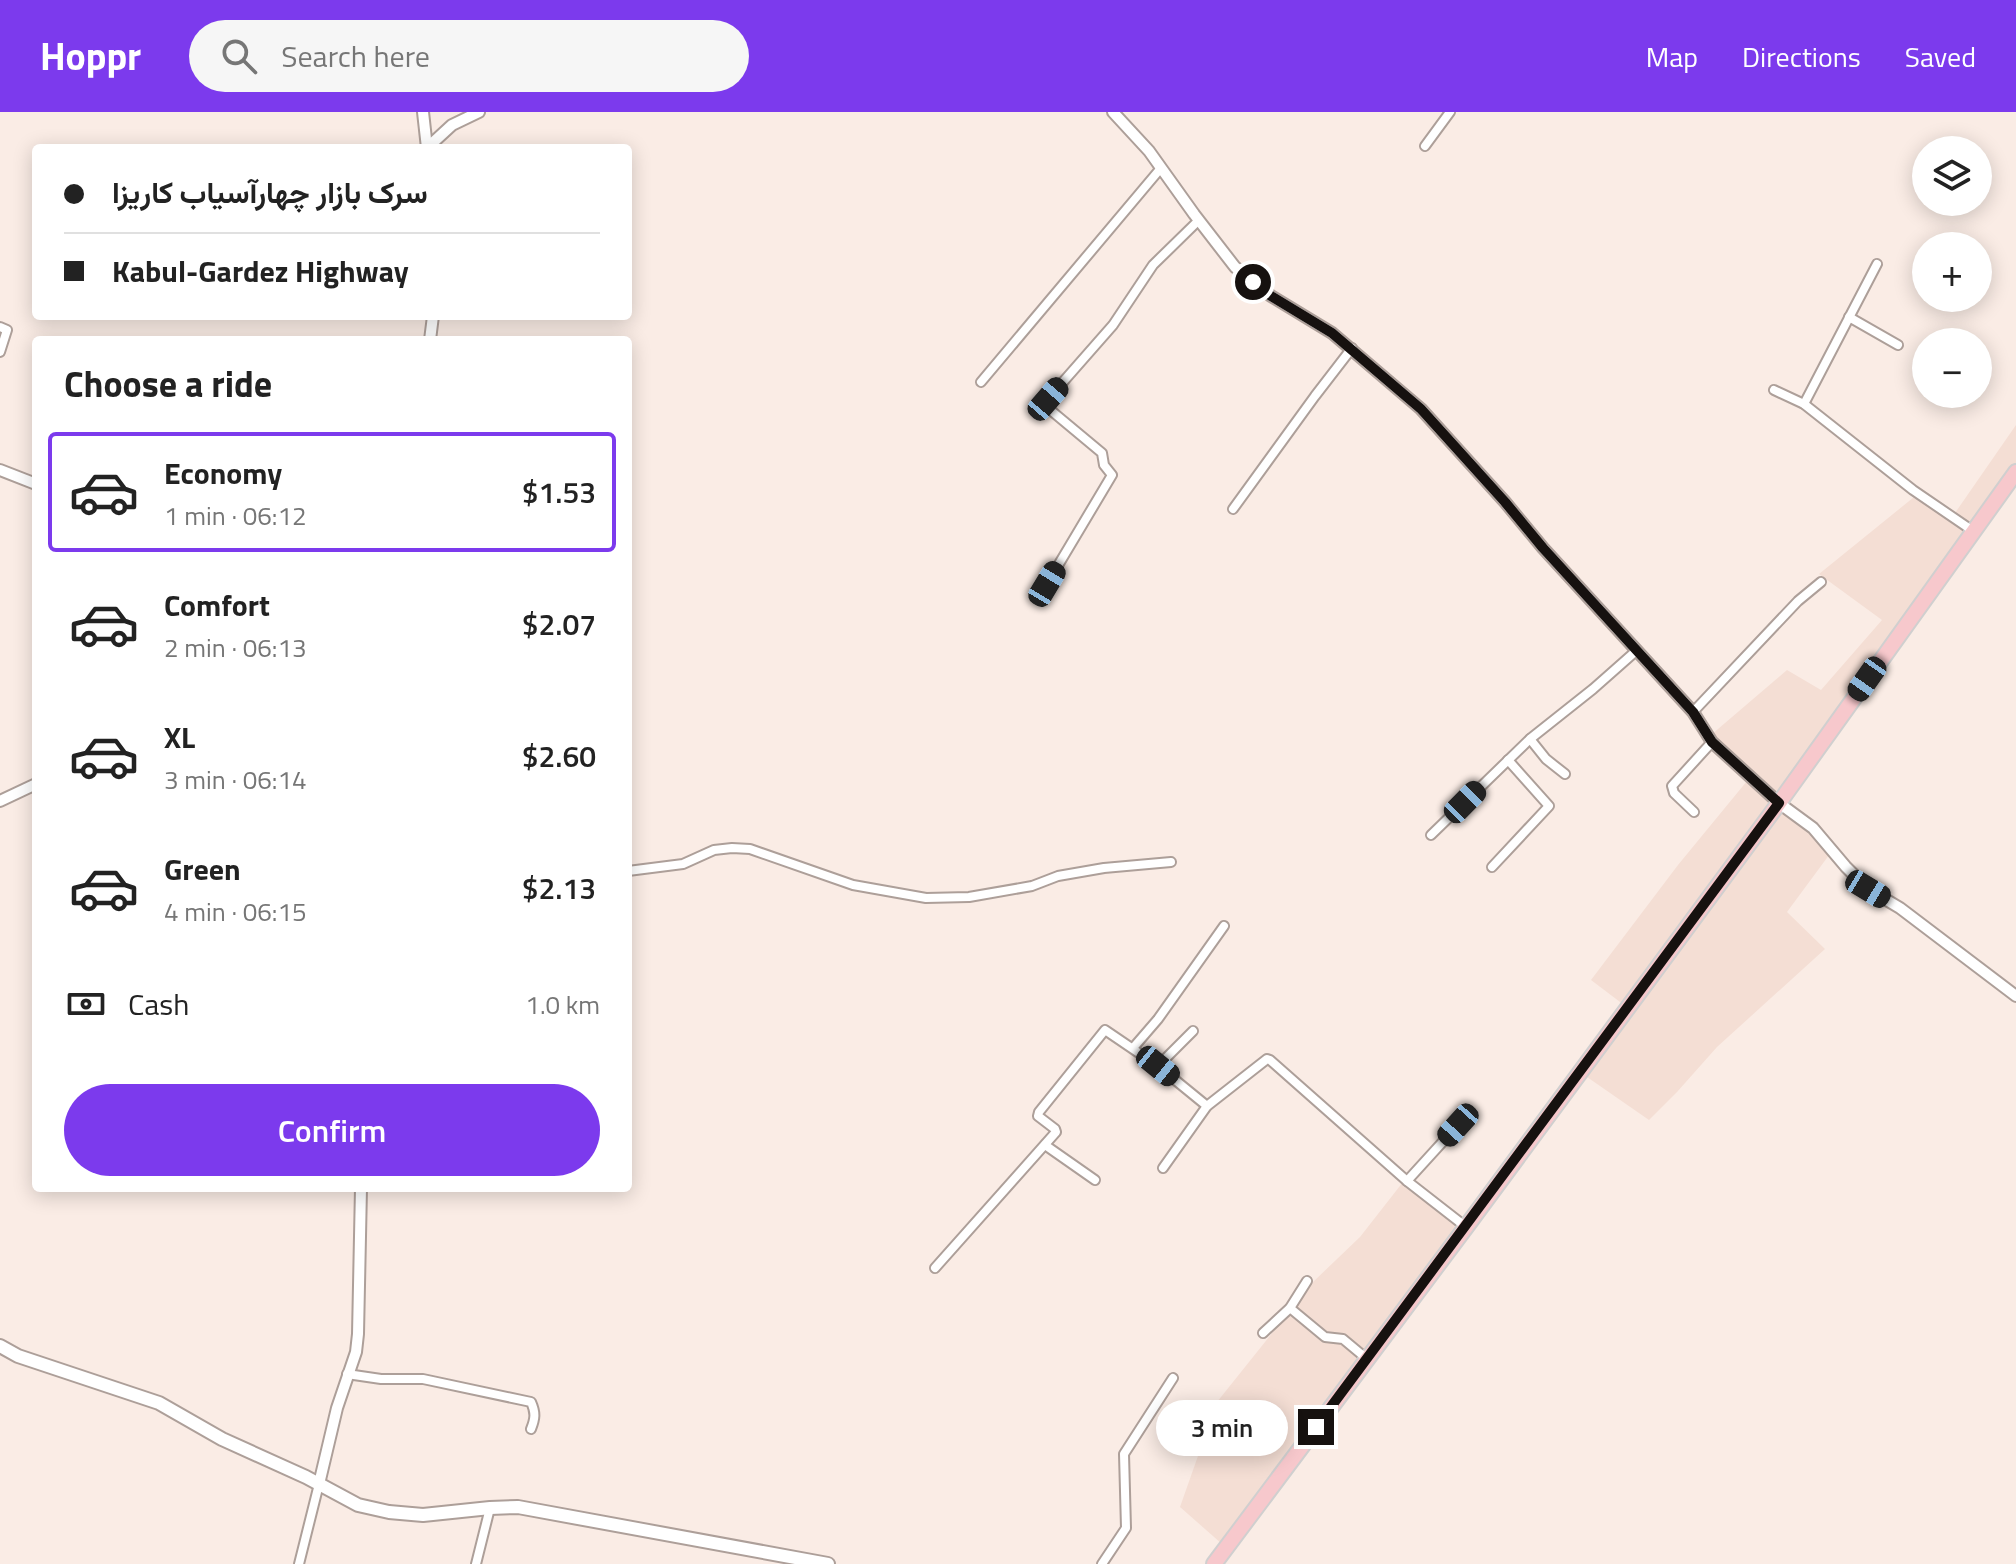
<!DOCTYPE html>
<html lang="en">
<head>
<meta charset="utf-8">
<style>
	:root { --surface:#fff; --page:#f6f6f6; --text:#222; --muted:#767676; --line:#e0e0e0; --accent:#7c3aed }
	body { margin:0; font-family:"Titillium Web",Vazirmatn,sans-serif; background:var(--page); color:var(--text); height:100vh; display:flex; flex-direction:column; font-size:30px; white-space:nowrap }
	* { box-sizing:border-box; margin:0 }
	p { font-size:26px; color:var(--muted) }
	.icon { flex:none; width:44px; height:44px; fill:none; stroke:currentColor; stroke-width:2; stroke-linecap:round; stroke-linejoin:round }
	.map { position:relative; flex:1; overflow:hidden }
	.panel { position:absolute; left:32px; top:224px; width:600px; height:856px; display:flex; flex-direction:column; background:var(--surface); border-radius:8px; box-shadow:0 4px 20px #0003 }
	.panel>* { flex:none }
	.hud { position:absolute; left:32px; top:32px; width:600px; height:176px; border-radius:8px; box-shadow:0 4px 20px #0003; display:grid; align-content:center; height:176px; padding:0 32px; background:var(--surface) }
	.tools { position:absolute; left:1912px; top:24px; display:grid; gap:16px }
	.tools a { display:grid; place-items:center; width:80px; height:80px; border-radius:50%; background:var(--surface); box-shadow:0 4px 20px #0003; font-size:40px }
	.end { position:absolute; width:36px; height:36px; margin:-18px; border:10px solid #16110f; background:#fff; box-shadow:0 0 0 4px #fff }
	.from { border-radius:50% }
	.bubble { position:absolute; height:56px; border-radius:28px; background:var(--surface); box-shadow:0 4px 20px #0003; font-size:26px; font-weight:600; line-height:56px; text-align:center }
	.car { position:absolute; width:24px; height:48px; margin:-24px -12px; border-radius:10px; box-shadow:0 0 6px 2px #0007; background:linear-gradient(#222 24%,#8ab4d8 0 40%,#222 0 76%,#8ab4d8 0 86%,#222 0) }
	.hud b { display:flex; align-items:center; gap:28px; height:76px; font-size:30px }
	.hud b+b { border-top:2px solid var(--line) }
	.hud i { width:20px; height:20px; background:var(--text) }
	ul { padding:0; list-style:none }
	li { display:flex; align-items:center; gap:24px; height:120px; margin:0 16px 12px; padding:0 16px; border:4px solid transparent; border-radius:8px }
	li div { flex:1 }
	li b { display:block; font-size:30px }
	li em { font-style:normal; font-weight:600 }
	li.active { border-color:var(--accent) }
	li>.icon { width:72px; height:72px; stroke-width:1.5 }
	h2 { padding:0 32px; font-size:36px; line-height:96px }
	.pay { display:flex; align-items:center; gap:20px; height:88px; padding:0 32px; font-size:30px }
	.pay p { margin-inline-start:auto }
	.cta { display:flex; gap:16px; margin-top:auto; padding:16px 32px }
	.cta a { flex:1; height:92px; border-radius:48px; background:var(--accent); color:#fff; font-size:32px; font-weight:600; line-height:92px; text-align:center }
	header { display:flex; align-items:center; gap:48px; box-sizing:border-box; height:112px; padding:0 40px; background:var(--accent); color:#fff }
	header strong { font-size:38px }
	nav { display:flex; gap:44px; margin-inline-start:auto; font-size:28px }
	.search { width:560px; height:72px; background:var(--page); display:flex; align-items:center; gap:20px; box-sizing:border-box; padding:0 28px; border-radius:44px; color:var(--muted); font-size:30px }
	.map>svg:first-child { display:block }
</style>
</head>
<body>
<header>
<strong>Hoppr</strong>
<div class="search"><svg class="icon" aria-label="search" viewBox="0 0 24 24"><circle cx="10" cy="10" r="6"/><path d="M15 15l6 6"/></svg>Search here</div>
<nav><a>Map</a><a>Directions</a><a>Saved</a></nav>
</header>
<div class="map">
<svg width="2016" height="1452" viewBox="0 0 2016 1452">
	<rect width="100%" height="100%" fill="#faece5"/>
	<g fill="#f4ded4">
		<path d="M2016,313V352L1960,429L1779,691L1624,893L1591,868L1678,753L1747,669L1711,623L1787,558L1821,578L1882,508L1819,462L1919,381L1955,401Z"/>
		<path d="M1786,692L1835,735L1787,800L1825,837L1717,935L1677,980L1649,1008L1587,965Z"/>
		<path d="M1403,1070L1466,1110L1222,1432L1180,1395L1217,1290L1313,1170L1360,1125Z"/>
	</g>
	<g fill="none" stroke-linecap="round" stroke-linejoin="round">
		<g stroke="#ad9f99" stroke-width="12">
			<g id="minor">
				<path d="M1425,34L1450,0"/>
				<path d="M1849,205L1898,233"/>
				<path d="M0,215L7,218L0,240"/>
				<path d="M981,270L1161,56"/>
				<path d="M1774,278L1804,292L1913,378L1973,419"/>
				<path d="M1804,292L1877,152"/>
				<path d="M1233,397L1315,284L1352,236"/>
				<path d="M1047,472L1112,363L1104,353L1102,341L1048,296V287L1113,213L1153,153L1199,108"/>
				<path d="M1693,600L1798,489L1821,470"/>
				<path d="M1530,627L1546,647L1565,662"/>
				<path d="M1694,700L1674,681L1672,674L1712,630"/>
				<path d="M1431,723L1530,627L1593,577L1636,539"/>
				<path d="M1492,755L1549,694L1508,648"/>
				<path d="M628,759L683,752L714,738L732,736L750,737L853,773L926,786L969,785L1032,774L1058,764L1104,756L1171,750"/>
				<path d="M1133,936L1158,907L1224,814"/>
				<path d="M1158,954L1193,919"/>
				<path d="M1045,1033L1095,1068"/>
				<path d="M1163,1056L1207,994L1267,947L1270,948L1407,1069L1466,1115"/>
				<path d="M1407,1069L1458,1013"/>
				<path d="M935,1156L1056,1020L1055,1017L1038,1004L1039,1000L1105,918L1158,954L1207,994"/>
				<path d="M1290,1196L1325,1225L1343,1227L1367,1247"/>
				<path d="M1263,1221L1290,1196L1307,1169"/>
				<path d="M347,1262L381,1267H423L531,1290C536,1301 535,1307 531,1317"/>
				<path d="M299,1452L319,1372"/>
				<path d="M476,1452L490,1396"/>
				<path d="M1102,1452L1126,1416L1124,1342L1173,1266"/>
			</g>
		</g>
		<g stroke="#ad9f99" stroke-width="14">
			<g id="tertiary">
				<path d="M423,0L427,36"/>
				<path d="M1113,0L1149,39L1194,102L1235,155L1271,184L1332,221L1421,297L1505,390L1543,436L1693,600L1712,630L1779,691L1813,716L1846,755L1868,777L1900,796L2016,884"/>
				<path d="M427,36L452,13L479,0"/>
				<path d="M430,228L433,204"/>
				<path d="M0,358L36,372"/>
				<path d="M0,689L36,672"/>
				<path d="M319,1372L337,1296L356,1240L358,1222L361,1076"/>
			</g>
		</g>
		<g stroke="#ad9f99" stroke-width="16">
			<path id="secondary" d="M0,1234L18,1244L159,1291L222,1327L306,1365L358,1393L389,1400L423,1403L490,1396L518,1395L828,1452"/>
		</g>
		<g stroke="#d0cfcf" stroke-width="18">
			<path id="trunk" d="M1214,1452L1466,1115L1779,691L2016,360"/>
		</g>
		<use href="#minor" stroke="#fff" stroke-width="8"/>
		<use href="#tertiary" stroke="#fff" stroke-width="10"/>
		<use href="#secondary" stroke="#fff" stroke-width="12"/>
		<use href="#trunk" stroke="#f7c8cc" stroke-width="14"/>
	</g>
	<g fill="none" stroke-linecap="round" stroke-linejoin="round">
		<path stroke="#16110f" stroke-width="10" d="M1253,170L1271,184L1332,221L1421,297L1505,390L1543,436L1693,600L1712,630L1779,691L1316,1315"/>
	</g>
</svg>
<div class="tools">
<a><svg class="icon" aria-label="layers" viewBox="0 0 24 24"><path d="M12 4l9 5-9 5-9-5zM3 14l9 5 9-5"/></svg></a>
<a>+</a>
<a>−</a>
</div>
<i class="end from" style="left:1253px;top:170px"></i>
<i class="end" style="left:1316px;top:1315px"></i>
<div class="bubble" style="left:1156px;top:1288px;width:132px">3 min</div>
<i class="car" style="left:1048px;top:287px;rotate:41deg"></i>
<i class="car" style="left:1047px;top:472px;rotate:31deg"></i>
<i class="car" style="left:1867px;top:567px;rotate:215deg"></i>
<i class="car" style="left:1465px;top:690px;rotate:45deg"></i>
<i class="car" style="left:1868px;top:777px;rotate:121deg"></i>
<i class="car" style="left:1158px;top:954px;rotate:129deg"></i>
<i class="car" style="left:1458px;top:1013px;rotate:222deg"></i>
<div class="hud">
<b><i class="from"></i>سرک بازار چهارآسیاب کاریزا</b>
<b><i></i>Kabul-Gardez Highway</b>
</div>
<section class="panel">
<h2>Choose a ride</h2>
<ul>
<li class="active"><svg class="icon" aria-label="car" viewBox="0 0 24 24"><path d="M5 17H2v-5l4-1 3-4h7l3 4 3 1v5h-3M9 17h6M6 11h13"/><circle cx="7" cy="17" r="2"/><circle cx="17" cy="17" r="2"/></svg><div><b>Economy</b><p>1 min · 06:12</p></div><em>$1.53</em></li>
<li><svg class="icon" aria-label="car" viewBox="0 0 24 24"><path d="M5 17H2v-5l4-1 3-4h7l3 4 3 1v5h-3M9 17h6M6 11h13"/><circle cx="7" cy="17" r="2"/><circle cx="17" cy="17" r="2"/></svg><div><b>Comfort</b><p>2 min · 06:13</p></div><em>$2.07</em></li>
<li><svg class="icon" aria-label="car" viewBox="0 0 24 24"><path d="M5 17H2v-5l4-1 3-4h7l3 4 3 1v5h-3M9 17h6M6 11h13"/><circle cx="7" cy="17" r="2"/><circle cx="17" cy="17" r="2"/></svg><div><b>XL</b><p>3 min · 06:14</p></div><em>$2.60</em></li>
<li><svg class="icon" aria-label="car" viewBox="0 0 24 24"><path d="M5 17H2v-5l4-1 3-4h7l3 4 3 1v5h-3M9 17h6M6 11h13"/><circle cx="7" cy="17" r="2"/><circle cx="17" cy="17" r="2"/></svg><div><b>Green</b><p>4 min · 06:15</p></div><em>$2.13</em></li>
</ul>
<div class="pay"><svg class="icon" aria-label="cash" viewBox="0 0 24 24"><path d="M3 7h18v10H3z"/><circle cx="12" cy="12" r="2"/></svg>Cash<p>1.0 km</p></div>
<div class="cta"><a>Confirm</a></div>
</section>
</div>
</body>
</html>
